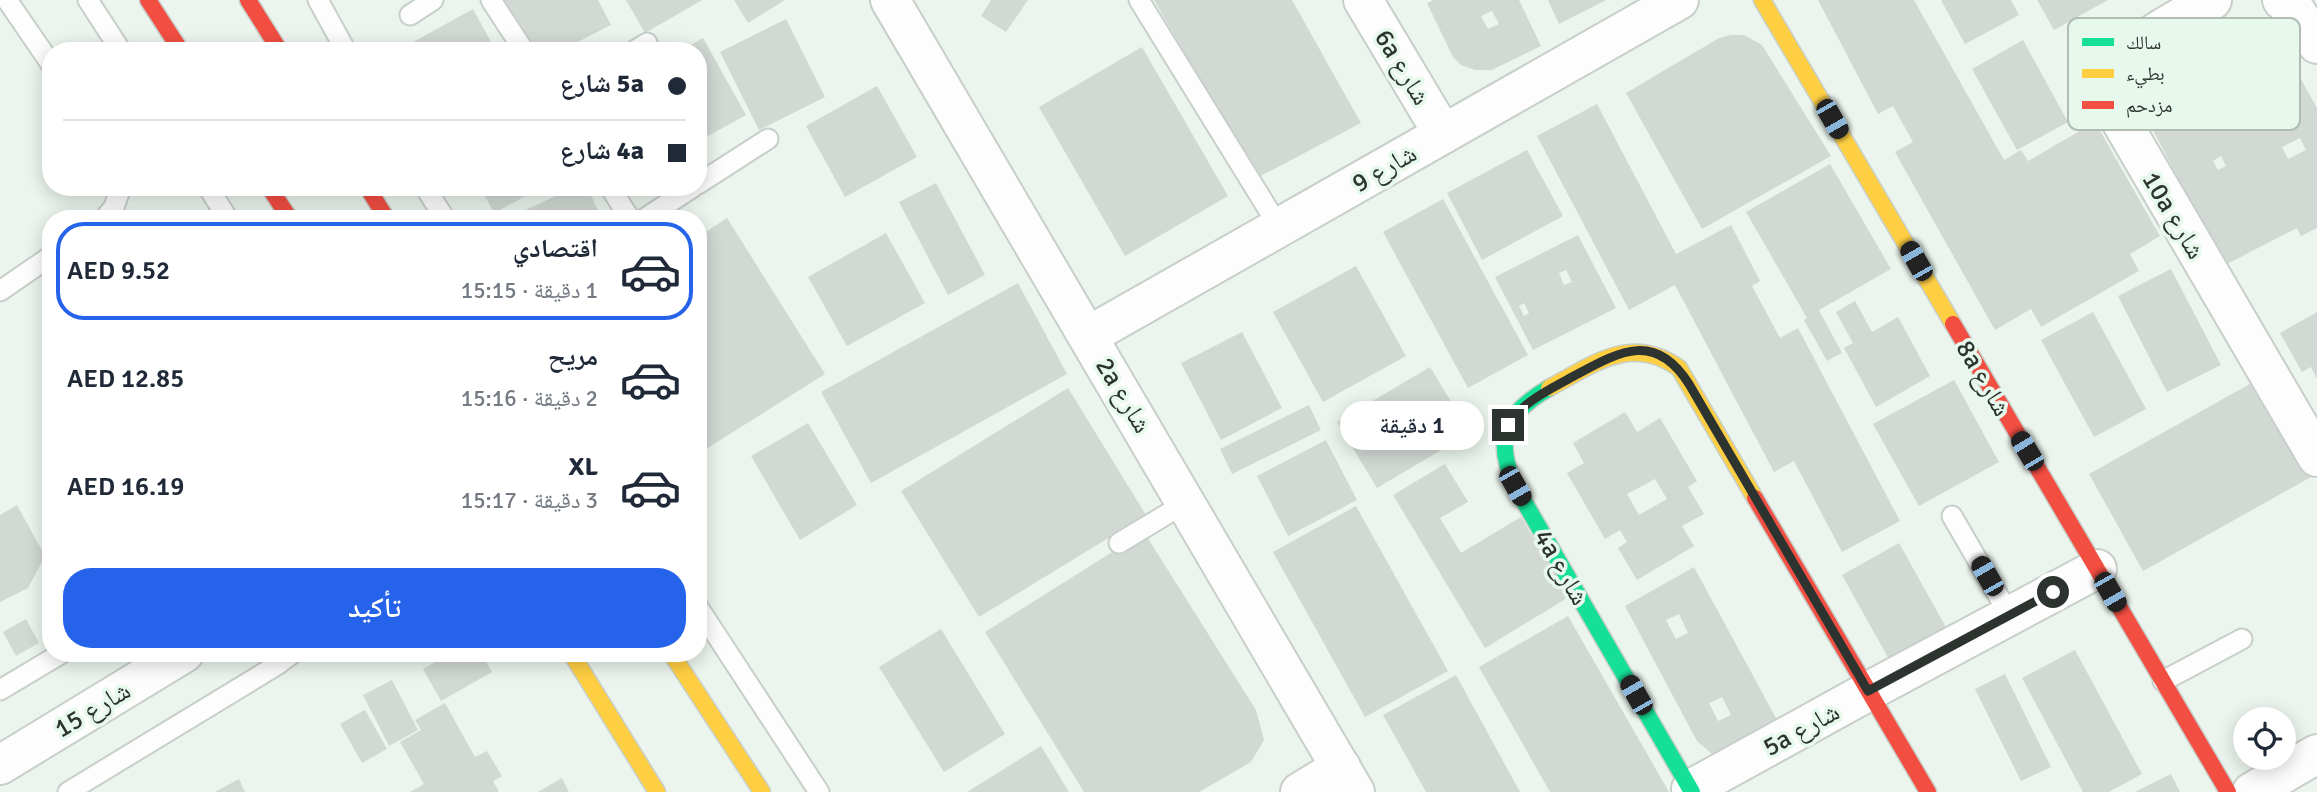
<!DOCTYPE html>
<html lang="ar">
<head>
<meta charset="utf-8">
<style>
	:root { --surface:#fff; --page:#f2f2f3; --text:#1f2937; --muted:#747a83; --line:#e0e1e3; --accent:#2563eb }
	body { margin:0; font-family:Signika,"Noto Naskh Arabic",sans-serif; background:var(--page); color:var(--text); direction:rtl; height:100vh; display:flex; flex-direction:column; font-size:26px; white-space:nowrap }
	* { box-sizing:border-box; margin:0 }
	p { font-size:23px; color:var(--muted) }
	.icon { flex:none; width:38px; height:38px; fill:none; stroke:currentColor; stroke-width:2; stroke-linecap:round; stroke-linejoin:round }
	.map { position:relative; flex:1; overflow:hidden; direction:ltr }
	.drawer { position:absolute; left:42px; top:210px; width:665px; height:452px; display:flex; flex-direction:column; background:var(--surface); border-radius:28px; box-shadow:0 4px 18px #0003; direction:rtl }
	.drawer>* { flex:none }
	.guide { position:absolute; left:42px; top:42px; width:665px; height:154px; border-radius:28px; box-shadow:0 4px 18px #0003; direction:rtl; display:grid; align-content:center; height:154px; padding:0 21px; background:var(--surface) }
	.controls { position:absolute; left:2233px; top:707px; display:grid; gap:14px }
	.controls a { display:grid; place-items:center; width:63px; height:63px; border-radius:50%; background:var(--surface); box-shadow:0 4px 18px #0003; font-size:35px }
	.end { position:absolute; width:32px; height:32px; margin:-16px; border:9px solid #2d342f; background:#fff; box-shadow:0 0 0 4px #fff }
	.from { border-radius:50% }
	.bubble { position:absolute; height:49px; border-radius:24px; background:var(--surface); box-shadow:0 4px 18px #0003; font-size:23px; font-weight:600; line-height:49px; text-align:center; direction:rtl }
	.car { position:absolute; width:21px; height:42px; margin:-21px -10px; border-radius:9px; box-shadow:0 0 5px 2px #0007; background:linear-gradient(#222 24%,#8ab4d8 0 40%,#222 0 76%,#8ab4d8 0 86%,#222 0) }
	.guide b { display:flex; align-items:center; gap:24px; height:66px; font-size:26px }
	.guide b+b { border-top:2px solid var(--line) }
	.guide i { width:18px; height:18px; background:var(--text) }
	ul { padding:12px 0 0; list-style:none }
	li { display:flex; align-items:center; gap:21px; height:98px; margin:0 14px 10px; padding:0 7px; border:4px solid transparent; border-radius:28px }
	li div { flex:1 }
	li b { display:block; font-size:26px }
	li em { font-style:normal; font-weight:600 }
	li.on { border-color:var(--accent) }
	li>.icon { width:63px; height:63px; stroke-width:1.5 }
	.button { display:flex; gap:14px; margin-top:auto; padding:14px 21px }
	.button a { flex:1; height:80px; border-radius:28px; background:var(--accent); color:#fff; font-size:28px; font-weight:600; line-height:80px; text-align:center }
	.map>svg:first-child { display:block }
</style>
</head>
<body>
<div class="map">
<svg width="2317" height="792" viewBox="0 0 2317 792">
	<rect width="100%" height="100%" fill="#ebf4ed"/>
	<g fill="#d2d9d4" fill-rule="evenodd">
		<path d="M504,0H598L611,25L560,51H530Z"/>
		<path d="M626,0H702L645,33Z"/>
		<path d="M734,0H785L748,23Z"/>
		<path d="M991,0H1028L1006,32L981,16Z"/>
		<path d="M1154,0H1292L1361,123L1257,178Z"/>
		<path d="M1433,0H1519L1541,46L1492,70H1475L1461,65L1453,57L1427,3ZM1492,11L1499,24L1488,29L1481,16Z"/>
		<path d="M1548,0H1606L1559,24Z"/>
		<path d="M1818,0H1914L2004,160L2021,150L2028,161L2095,122L2160,236L2130,254L2139,271L2041,327L2031,309L1995,330L1895,152L1913,142L1893,106L1878,114Z"/>
		<path d="M1941,0H2011L2019,15L1965,44Z"/>
		<path d="M2037,0H2108L2054,30Z"/>
		<path d="M473,9L496,51H397Z"/>
		<path d="M786,19L825,97L759,130L720,52Z"/>
		<path d="M2239,21L2273,29L2317,108V228L2301,236L2297,228L2223,266L2137,99L2162,67ZM2234,55L2242,71L2228,77L2221,62ZM2186,92L2190,103L2181,106L2177,96ZM2300,138L2306,150L2288,159L2282,147ZM2221,156L2226,166L2218,170L2213,161Z"/>
		<path d="M1731,35H1744L1762,45L1831,156L1702,229L1626,93L1719,38Z"/>
		<path d="M703,38L746,115L708,136L698,119V51H680Z"/>
		<path d="M2023,40L2068,122L2017,150L1972,69Z"/>
		<path d="M1142,47L1228,196L1125,256L1039,107Z"/>
		<path d="M877,86L917,157L845,197L806,126Z"/>
		<path d="M1597,104L1676,254L1731,225L1760,281L1752,286L1780,338L1798,328L1900,521L1842,552L1794,461L1774,472L1675,285L1629,310L1537,136Z"/>
		<path d="M1527,150L1563,216L1482,260L1447,193Z"/>
		<path d="M1830,164L1891,269L1819,310L1842,353L1827,361L1804,320L1807,318L1746,212Z"/>
		<path d="M936,183L985,275L948,295L899,202Z"/>
		<path d="M480,187H542L494,213Z"/>
		<path d="M575,187H587L602,219H517L515,215Z"/>
		<path d="M1443,199L1528,355L1468,388L1383,232Z"/>
		<path d="M727,218L825,374L698,454V237Z"/>
		<path d="M886,233L925,303L847,346L808,277Z"/>
		<path d="M1578,235L1616,308L1533,350L1495,277ZM1566,270L1572,282L1564,285L1559,273ZM1524,303L1529,313L1524,316L1519,306Z"/>
		<path d="M1356,266L1406,356L1323,402L1273,312Z"/>
		<path d="M2171,269L2221,365L2167,392L2118,296Z"/>
		<path d="M1018,283L1067,374L871,483L821,392Z"/>
		<path d="M1855,301L1872,332L1898,317L1930,376L1876,407L1844,348L1853,343L1836,312Z"/>
		<path d="M2093,312L2146,409L2094,437L2041,340Z"/>
		<path d="M2317,312V379L2311,367L2302,372L2280,333Z"/>
		<path d="M1242,332L1282,408L1221,440L1181,363Z"/>
		<path d="M1430,367L1470,433L1377,488L1337,422Z"/>
		<path d="M1954,380L1999,462L1919,506L1873,424Z"/>
		<path d="M2257,380L2311,477L2143,571L2089,474Z"/>
		<path d="M1068,388L1146,515L979,617L901,491Z"/>
		<path d="M1309,405L1321,430L1232,474L1220,449Z"/>
		<path d="M1625,412L1637,432L1660,418L1697,481L1688,487L1704,514L1682,526L1694,546L1637,580L1618,548L1627,542L1620,530L1605,539L1567,473L1584,463L1573,443ZM1655,479L1667,499L1639,515L1627,494Z"/>
		<path d="M808,423L857,505L800,540L751,456Z"/>
		<path d="M1326,440L1357,500L1288,536L1257,476Z"/>
		<path d="M1445,464L1468,502L1440,518L1461,553L1521,517L1569,597L1485,648L1393,495Z"/>
		<path d="M17,505L45,556L28,588L0,602V515Z"/>
		<path d="M1356,506L1448,671L1365,717L1273,552Z"/>
		<path d="M1144,532L1256,710L1264,740L1251,762L1199,792H1084L985,632Z"/>
		<path d="M1899,543L1947,629L1890,661L1842,575Z"/>
		<path d="M1694,567L1783,731L1723,758L1712,754L1697,741L1625,606ZM1679,614L1688,633L1676,639L1666,620ZM1722,697L1731,715L1718,721L1709,703Z"/>
		<path d="M1568,616L1669,792H1550L1479,667Z"/>
		<path d="M26,619L39,643L16,656L3,632Z"/>
		<path d="M941,629L1005,734L944,772L879,667Z"/>
		<path d="M2075,650L2142,774L2109,792H2083L2022,678Z"/>
		<path d="M452,653H481L492,672L441,701L423,669Z"/>
		<path d="M2005,674L2051,767L2021,781L1975,689Z"/>
		<path d="M1456,675L1520,792H1426L1383,715Z"/>
		<path d="M392,680L418,730L389,746L363,695Z"/>
		<path d="M445,703L475,757L487,751L502,776L493,781L499,792H410L424,784L400,742L421,730L415,720Z"/>
		<path d="M365,710L387,749L362,763L340,724Z"/>
		<path d="M1041,746L1069,792H967Z"/>
		<path d="M2171,774L2180,792H2135Z"/>
		<path d="M562,778L569,792H538Z"/>
		<path d="M239,779L245,792H215Z"/>
	</g>
	<g fill="none" stroke-linecap="round" stroke-linejoin="round">
		<g stroke="#c8cfca" stroke-width="23">
			<g id="lane">
				<path d="M7,0L51,64"/>
				<path d="M88,0L121,51"/>
				<path d="M318,0L346,51"/>
				<path d="M491,0L524,51"/>
				<path d="M1139,0L1279,227"/>
				<path d="M410,15L433,0"/>
				<path d="M634,51L647,43"/>
				<path d="M698,184L768,139"/>
				<path d="M208,187L228,219"/>
				<path d="M425,187L445,219"/>
				<path d="M610,187L630,219"/>
				<path d="M104,219L114,207L121,187"/>
				<path d="M644,219L693,187"/>
				<path d="M0,291L51,256"/>
				<path d="M1952,516L2010,616"/>
				<path d="M1119,543L1187,502"/>
				<path d="M698,607L819,792"/>
				<path d="M2163,681L2242,639"/>
				<path d="M0,690L62,653"/>
				<path d="M68,792L277,665L293,653"/>
			</g>
		</g>
		<g stroke="#c8cfca" stroke-width="42">
			<g id="street">
				<path d="M890,0L1355,792"/>
				<path d="M1363,0L1443,134"/>
				<path d="M2212,0C2184,17 2128,41 2117,73C2112,85 2113,98 2115,111L2317,457"/>
				<path d="M2282,0L2295,10L2317,44"/>
				<path d="M1088,336L1679,0"/>
				<path d="M0,765L184,653"/>
				<path d="M1691,789L1869,691L2097,569"/>
				<path d="M1300,792L1341,767"/>
				<path d="M2252,792L2317,754"/>
			</g>
		</g>
		<g stroke="#c8cfca" stroke-width="19">
			<path id="fast" d="M1549,388C1504,414 1494,438 1515,486L1692,792"/>
		</g>
		<g stroke="#c8cfca" stroke-width="19">
			<g id="slow">
				<path d="M1762,0L1953,324"/>
				<path d="M1549,388C1594,364 1631,334 1679,368L1755,498"/>
				<path d="M571,653L657,792"/>
				<path d="M671,653L762,792"/>
			</g>
		</g>
		<g stroke="#c8cfca" stroke-width="19">
			<g id="jam">
				<path d="M148,0L181,51"/>
				<path d="M248,0L280,51"/>
				<path d="M269,187L290,219"/>
				<path d="M367,187L387,219"/>
				<path d="M1953,324L2228,792"/>
				<path d="M1755,498L1928,792"/>
			</g>
		</g>
		<use href="#lane" stroke="#fcfdfc" stroke-width="19"/>
		<use href="#street" stroke="#fcfdfc" stroke-width="38"/>
		<use href="#fast" stroke="#16e098" stroke-width="16"/>
		<use href="#slow" stroke="#ffcf43" stroke-width="16"/>
		<use href="#jam" stroke="#f24e42" stroke-width="16"/>
	</g>
	<g fill="none" stroke-linecap="round" stroke-linejoin="round">
		<path stroke="#2d342f" stroke-width="9" d="M1508,425C1524,401 1547,391 1572,377C1617,353 1654,329 1689,384L1868,691L2053,592"/>
	</g>
	<g text-anchor="middle" stroke-width="7" stroke-linejoin="round" paint-order="stroke">
		<g font-size="26" fill="#2d342f" stroke="#e7f8ec">
			<text transform="translate(1403 67) rotate(59)" y="9">6a شارع</text>
			<text transform="translate(1384 168) rotate(-30)" y="9">شارع 9</text>
			<text transform="translate(2174 215) rotate(59)" y="9">10a شارع</text>
			<text transform="translate(1984 378) rotate(60)" y="9">8a شارع</text>
			<text transform="translate(1124 395) rotate(59)" y="9">2a شارع</text>
			<text transform="translate(1562 567) rotate(60)" y="9">4a شارع</text>
			<text transform="translate(92 709) rotate(-31)" y="9">شارع 15</text>
			<text transform="translate(1801 729) rotate(-29)" y="9">5a شارع</text>
		</g>
	</g>
	<rect x="2068" y="18" width="232" height="112" rx="10" fill="#e7f8ec" stroke="#afbdb3" stroke-width="2"/>
	<rect x="2082" y="38" width="32" height="8" fill="#16e098"/>
	<rect x="2082" y="69" width="32" height="9" fill="#ffcf43"/>
	<rect x="2082" y="101" width="32" height="8" fill="#f24e42"/>
	<g font-size="19" fill="#2d342f">
		<text x="2126" y="49">سالك</text>
		<text x="2126" y="80">بطيء</text>
		<text x="2126" y="112">مزدحم</text>
	</g>
</svg>
<div class="controls">
<a><svg class="icon" aria-label="locate" viewBox="0 0 24 24"><circle cx="12" cy="12" r="6"/><path d="M12 2v4M12 18v4M2 12h4M18 12h4"/></svg></a>
</div>
<i class="end from" style="left:2053px;top:592px"></i>
<i class="end" style="left:1508px;top:425px"></i>
<div class="bubble" style="left:1340px;top:401px;width:144px">1 دقيقة</div>
<i class="car" style="left:1832px;top:119px;rotate:150deg"></i>
<i class="car" style="left:1916px;top:261px;rotate:330deg"></i>
<i class="car" style="left:2027px;top:451px;rotate:329deg"></i>
<i class="car" style="left:1515px;top:486px;rotate:150deg"></i>
<i class="car" style="left:1987px;top:576px;rotate:330deg"></i>
<i class="car" style="left:2110px;top:592px;rotate:150deg"></i>
<i class="car" style="left:1636px;top:695px;rotate:330deg"></i>
<div class="guide">
<b><i class="from"></i>5a شارع</b>
<b><i></i>4a شارع</b>
</div>
<section class="drawer">
<ul>
<li class="on"><svg class="icon" aria-label="car" viewBox="0 0 24 24"><path d="M5 17H2v-5l4-1 3-4h7l3 4 3 1v5h-3M9 17h6M6 11h13"/><circle cx="7" cy="17" r="2"/><circle cx="17" cy="17" r="2"/></svg><div><b>اقتصادي</b><p>1 دقيقة · 15:15</p></div><em>AED 9.52</em></li>
<li><svg class="icon" aria-label="car" viewBox="0 0 24 24"><path d="M5 17H2v-5l4-1 3-4h7l3 4 3 1v5h-3M9 17h6M6 11h13"/><circle cx="7" cy="17" r="2"/><circle cx="17" cy="17" r="2"/></svg><div><b>مريح</b><p>2 دقيقة · 15:16</p></div><em>AED 12.85</em></li>
<li><svg class="icon" aria-label="car" viewBox="0 0 24 24"><path d="M5 17H2v-5l4-1 3-4h7l3 4 3 1v5h-3M9 17h6M6 11h13"/><circle cx="7" cy="17" r="2"/><circle cx="17" cy="17" r="2"/></svg><div><b>XL</b><p>3 دقيقة · 15:17</p></div><em>AED 16.19</em></li>
</ul>
<div class="button"><a>تأكيد</a></div>
</section>
</div>
</body>
</html>
